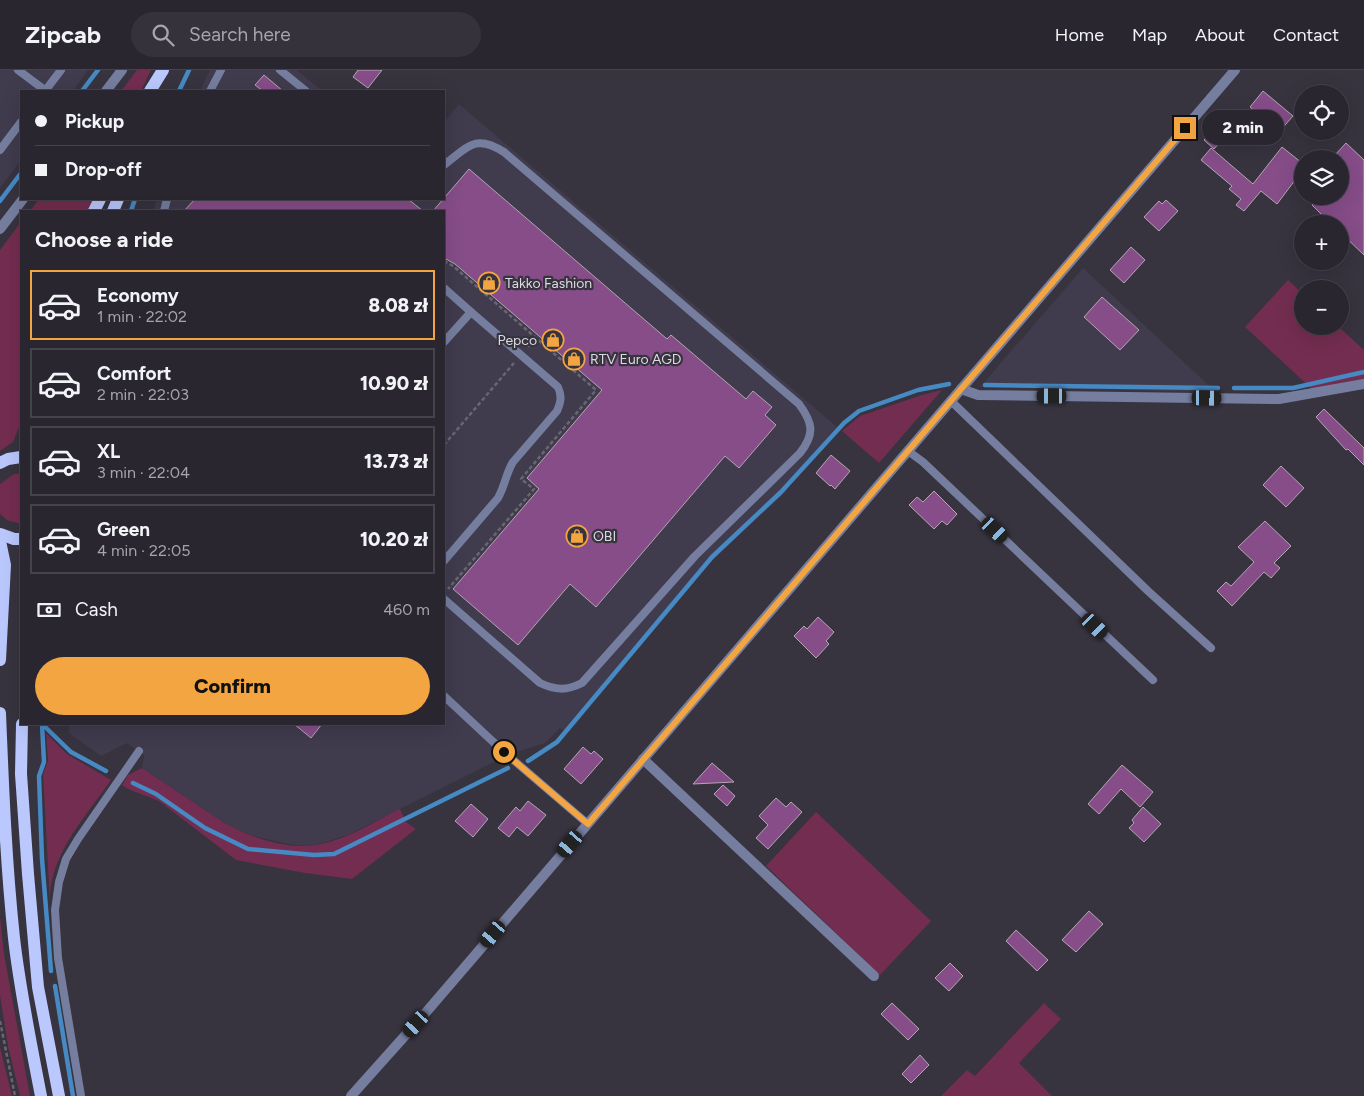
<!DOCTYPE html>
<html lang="en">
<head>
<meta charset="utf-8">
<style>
	:root { --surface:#29262f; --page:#35323b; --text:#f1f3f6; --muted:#a5a5aa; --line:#45434b; --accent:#f2a541 }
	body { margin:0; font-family:Figtree,sans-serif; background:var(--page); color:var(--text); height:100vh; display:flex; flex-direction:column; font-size:19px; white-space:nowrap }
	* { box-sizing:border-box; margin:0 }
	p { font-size:16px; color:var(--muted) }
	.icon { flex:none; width:28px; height:28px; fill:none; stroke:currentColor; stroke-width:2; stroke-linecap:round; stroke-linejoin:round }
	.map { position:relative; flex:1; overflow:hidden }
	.side { position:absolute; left:20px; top:140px; width:425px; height:515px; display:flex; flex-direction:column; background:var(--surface); border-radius:0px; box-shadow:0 5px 20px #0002,0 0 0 1px var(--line) }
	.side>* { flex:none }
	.hud { position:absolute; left:20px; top:20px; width:425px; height:110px; border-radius:0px; box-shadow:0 5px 20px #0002,0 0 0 1px var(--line); display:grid; align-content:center; height:110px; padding:0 15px; background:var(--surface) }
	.fabs { position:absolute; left:1294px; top:15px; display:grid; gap:10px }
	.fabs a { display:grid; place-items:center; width:55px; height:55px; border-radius:50%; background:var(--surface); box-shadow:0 5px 20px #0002,0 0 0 1px var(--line); font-size:25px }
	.end { position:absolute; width:22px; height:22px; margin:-11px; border:6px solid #f2a541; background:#111; box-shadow:0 0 0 2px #111 }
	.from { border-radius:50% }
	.bubble { position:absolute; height:35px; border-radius:18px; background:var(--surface); box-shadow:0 5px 20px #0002,0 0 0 1px var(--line); font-size:16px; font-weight:800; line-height:35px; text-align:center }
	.car { position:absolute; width:15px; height:30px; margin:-15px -8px; border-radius:6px; box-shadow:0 0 4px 1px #0007; background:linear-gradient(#222 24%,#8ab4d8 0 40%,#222 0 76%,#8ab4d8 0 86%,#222 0) }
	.hud b { display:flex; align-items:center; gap:18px; height:48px; font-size:19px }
	.hud b+b { border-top:1px solid var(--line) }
	.hud i { width:12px; height:12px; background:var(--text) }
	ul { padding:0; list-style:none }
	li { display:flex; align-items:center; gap:15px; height:70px; margin:0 10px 8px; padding:0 5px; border:2px solid var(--line); border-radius:0px }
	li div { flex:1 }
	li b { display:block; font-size:19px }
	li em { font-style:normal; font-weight:800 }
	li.current { border-color:var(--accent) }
	li>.icon { width:45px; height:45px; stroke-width:1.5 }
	h2 { padding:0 15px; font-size:22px; line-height:60px }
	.pay { display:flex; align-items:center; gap:12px; height:55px; padding:0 15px; font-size:19px }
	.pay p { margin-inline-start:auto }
	.primary-button { display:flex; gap:10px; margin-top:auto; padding:10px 15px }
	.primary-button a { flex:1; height:58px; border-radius:30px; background:var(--accent); color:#111; font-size:20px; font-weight:800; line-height:58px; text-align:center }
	header { display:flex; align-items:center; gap:30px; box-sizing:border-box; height:70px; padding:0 25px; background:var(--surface); border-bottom:1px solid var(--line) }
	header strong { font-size:24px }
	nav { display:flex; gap:28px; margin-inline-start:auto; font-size:18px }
	.search { width:350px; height:45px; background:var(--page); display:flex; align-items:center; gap:12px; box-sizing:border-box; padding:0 18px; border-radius:28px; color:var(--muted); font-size:19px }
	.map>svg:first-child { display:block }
</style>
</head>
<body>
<header>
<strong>Zipcab</strong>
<div class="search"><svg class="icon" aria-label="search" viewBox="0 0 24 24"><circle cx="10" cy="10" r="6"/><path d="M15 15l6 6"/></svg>Search here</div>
<nav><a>Home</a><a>Map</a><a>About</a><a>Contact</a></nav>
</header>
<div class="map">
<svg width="1364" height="1026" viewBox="0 0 1364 1026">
	<rect width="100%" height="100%" fill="#37333f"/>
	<g fill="#403b4d">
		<path d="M0,0H88L73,21H21V90L0,118Z"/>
		<path d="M210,0H297L322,21H200Z"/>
		<path d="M459,34L837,357L784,416L788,420L716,487L683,522L565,662L560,658L545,673L517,682L510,676L494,692L350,764L330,771L314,775L301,776L288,774L253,766L236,760L223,752L142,698L144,685L127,673L101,686L69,663V654H444V141H153L157,129H444V52Z"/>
		<path d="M1083,198L1216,322L980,317Z"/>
	</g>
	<g fill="#732d50">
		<path d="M137,0H151L141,21H121Z"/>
		<path d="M39,129H94L88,141H30Z"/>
		<path d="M21,152V352L13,372L0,381V180Z"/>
		<path d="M1288,210L1302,223V256H1338L1364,280V309L1312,319L1245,257Z"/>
		<path d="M942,320L879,393L842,361L860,346L922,325Z"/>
		<path d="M14,404H21V454L7,450L0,444V414Z"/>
		<path d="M46,663L67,684L111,710C89,742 61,772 52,810C50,817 50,826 50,833L43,704L48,691Z"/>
		<path d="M142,698L223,752C246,766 287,780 315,775C345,771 373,752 400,739L406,752L416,759L352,809L305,803L236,790L159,731L128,719L122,715L128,705Z"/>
		<path d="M816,742L931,851L880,905L766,796Z"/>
		<path d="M0,847L4,884L30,1026H20L8,976L0,925Z"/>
		<path d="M1044,933L1061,949L1019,993L1052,1026H941L967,1000L975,1006Z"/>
		<path d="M0,977L12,1026H0Z"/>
	</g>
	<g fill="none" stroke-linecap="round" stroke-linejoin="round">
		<g stroke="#4689c3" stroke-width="4.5">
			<path d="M82,21L98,0"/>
			<path d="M179,21L189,0"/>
			<path d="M0,131L21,103"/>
			<path d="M131,141L135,129"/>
			<path d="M985,315L1218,318"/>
			<path d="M1234,318H1293L1364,302"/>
			<path d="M42,654L44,692L39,706L42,789L51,901"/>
			<path d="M42,654L71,682L106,701"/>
			<path d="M528,691L557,672L712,487L781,422L844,353L859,341L918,320L949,314"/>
			<path d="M133,713L156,724L205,758L248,779L314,785L334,784L508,698"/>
			<path d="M55,916L73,1026"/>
		</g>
	</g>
	<g fill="#864d89" stroke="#b2a7b3">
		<path d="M358,0H382L368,18L353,7Z"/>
		<path d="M264,5L283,21H263L255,15Z"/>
		<path d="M1263,21L1293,46L1279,62L1250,37Z"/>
		<path d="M1224,47L1234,56L1214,79L1204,70Z"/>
		<path d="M1346,73L1364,90V185L1340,162V154H1331L1312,135L1320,126H1340V89L1335,85Z"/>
		<path d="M1282,77L1302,93V101L1277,134L1261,121L1244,141L1236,135L1241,129L1229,119L1232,116L1201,90L1211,78L1253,114Z"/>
		<path d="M469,99L667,269L671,265L746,329L753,321L772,337L765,345L776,355L739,398L725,386L596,537L570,514L518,575L453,519L539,419L527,408L602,320L455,194L444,188V141H433Z"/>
		<path d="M195,129H408L423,141H184Z"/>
		<path d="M1166,130L1178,141L1159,161L1144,147L1159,131L1162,134Z"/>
		<path d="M1131,177L1145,190L1124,213L1110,200Z"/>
		<path d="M1102,227L1139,260L1120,280L1084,247Z"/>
		<path d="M1324,339L1364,378V395L1348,379L1346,380L1316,347Z"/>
		<path d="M831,385L850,401L835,419L831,415L830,416L816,403Z"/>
		<path d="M1281,396L1304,418L1286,437L1263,415Z"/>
		<path d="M934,421L957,444L947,455L942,451L934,459L909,435L917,427L923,432Z"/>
		<path d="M1265,451L1291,476L1274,493L1280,498L1271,508L1264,502L1232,536L1217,521L1226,512L1231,516L1254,492L1238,477Z"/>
		<path d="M818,547L834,562L826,571L829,574L816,588L794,566L804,556L807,559Z"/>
		<path d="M294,654H322L311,668Z"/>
		<path d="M583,677L591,684L594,681L603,689L581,714L564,699Z"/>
		<path d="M712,693L734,712L693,714Z"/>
		<path d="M1122,695L1153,722L1140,737L1121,719L1099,744L1088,734Z"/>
		<path d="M723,715L735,726L727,736L714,724Z"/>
		<path d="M776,728L786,737L791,732L802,742L768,779L756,768L768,755L759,746Z"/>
		<path d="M528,731L546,745L528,766L517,757L509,767L498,758L516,737L520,741Z"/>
		<path d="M471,734L488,749L473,767L455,751Z"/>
		<path d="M1143,737L1161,754L1144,772L1129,758L1134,753L1132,750Z"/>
		<path d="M1089,841L1103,854L1076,882L1062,870Z"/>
		<path d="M1016,860L1048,890L1037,901L1006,871Z"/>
		<path d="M950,893L963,906L949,921L935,908Z"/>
		<path d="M892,933L919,959L908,970L881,944Z"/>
		<path d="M920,985L929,995L911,1013L902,1004Z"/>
	</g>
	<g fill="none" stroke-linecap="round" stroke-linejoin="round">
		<g stroke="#6a6671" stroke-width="2.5" stroke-dasharray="4 2.5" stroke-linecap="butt">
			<path d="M444,191L453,196L596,320L521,409L534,419L448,519"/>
			<path d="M528,277L535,268"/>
			<path d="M444,375L514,293"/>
			<path d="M0,951L15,1026"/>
		</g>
		<g stroke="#767e9f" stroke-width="8">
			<path d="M18,0L46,21"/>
			<path d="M280,0L306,21"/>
			<path d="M45,21L61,0"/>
			<path d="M210,21L221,0"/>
			<path d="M0,80L21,52"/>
			<path d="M444,95C467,78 474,63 504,82L799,334C813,353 815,364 800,383L695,486L582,613C566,621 555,620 540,613L444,529"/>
			<path d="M164,141L167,129"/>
			<path d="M444,218L471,242"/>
			<path d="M444,272L471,242L558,317C562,326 561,332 557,341L513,392C506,403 505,416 498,428L444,491"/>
			<path d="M951,331L1148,521L1211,578"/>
			<path d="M908,381L923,392L1153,610"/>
			<path d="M444,626L504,682L588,754"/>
			<path d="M81,1026L58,888L55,840L59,812L66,789L78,769L139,681"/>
		</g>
		<g stroke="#767e9f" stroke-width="10">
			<path d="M106,21L122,0"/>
			<path d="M0,159L23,129"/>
			<path d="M961,319L978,325L1279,329L1364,314"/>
			<path d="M643,689L874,906"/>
			<path d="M351,1026L428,940L1235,0"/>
		</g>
		<g stroke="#bac8fd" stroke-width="12">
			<path d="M150,21L163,0"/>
			<path d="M94,141L100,129"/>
			<path d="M113,141L118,129"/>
			<path d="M0,393L8,389L21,387"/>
			<path d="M0,464L14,469H21"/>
			<path d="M0,471L5,495L0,590"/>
			<path d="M0,643C3,718 6,793 14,868C20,921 31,974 41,1026"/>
			<path d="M22,654L21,704L28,804L38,917L59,1026"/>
		</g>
	</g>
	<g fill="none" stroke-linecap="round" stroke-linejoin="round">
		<path stroke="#f2a541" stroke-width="6" d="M504,682L588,754L1185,58"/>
	</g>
	<defs>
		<g id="shop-ring" transform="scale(1.125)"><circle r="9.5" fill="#37333f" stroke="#f2a541" stroke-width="1.5"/><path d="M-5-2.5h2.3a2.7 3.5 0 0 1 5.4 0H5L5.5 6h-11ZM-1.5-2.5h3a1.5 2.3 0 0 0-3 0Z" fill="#f2a541"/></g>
	</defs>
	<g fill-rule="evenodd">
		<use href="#shop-ring" x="489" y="213"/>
		<use href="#shop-ring" x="553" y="270"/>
		<use href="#shop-ring" x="574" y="289"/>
		<use href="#shop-ring" x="577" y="466"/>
	</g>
	<g text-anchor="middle" stroke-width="4.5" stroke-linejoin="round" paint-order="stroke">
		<g font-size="14" fill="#dcdae2" stroke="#37333f" text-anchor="start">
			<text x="505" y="218">Takko Fashion</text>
			<text x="537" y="275" text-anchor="end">Pepco</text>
			<text x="590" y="294">RTV Euro AGD</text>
			<text x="593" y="471">OBI</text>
		</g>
	</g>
</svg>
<div class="fabs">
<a><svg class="icon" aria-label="locate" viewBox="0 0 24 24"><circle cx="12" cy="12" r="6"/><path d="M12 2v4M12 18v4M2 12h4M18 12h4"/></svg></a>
<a><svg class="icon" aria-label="layers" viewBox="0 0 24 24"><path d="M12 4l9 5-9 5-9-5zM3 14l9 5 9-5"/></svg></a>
<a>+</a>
<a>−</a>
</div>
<i class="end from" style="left:504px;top:682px"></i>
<i class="end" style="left:1185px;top:58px"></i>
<div class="bubble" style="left:1202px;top:40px;width:82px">2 min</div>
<i class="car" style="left:1052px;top:326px;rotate:270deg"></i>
<i class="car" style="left:1207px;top:328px;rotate:91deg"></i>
<i class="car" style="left:995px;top:460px;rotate:133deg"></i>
<i class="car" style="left:1095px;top:556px;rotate:134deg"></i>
<i class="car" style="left:570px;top:774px;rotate:221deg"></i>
<i class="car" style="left:493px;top:864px;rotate:220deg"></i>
<i class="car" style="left:416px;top:954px;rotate:222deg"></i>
<div class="hud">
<b><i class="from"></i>Pickup</b>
<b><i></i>Drop-off</b>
</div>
<section class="side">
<h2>Choose a ride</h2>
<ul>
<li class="current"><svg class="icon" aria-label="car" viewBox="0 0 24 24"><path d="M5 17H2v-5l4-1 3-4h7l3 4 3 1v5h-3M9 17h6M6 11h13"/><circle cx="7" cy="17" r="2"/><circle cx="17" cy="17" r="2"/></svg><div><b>Economy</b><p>1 min · 22:02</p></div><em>8.08 zł</em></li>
<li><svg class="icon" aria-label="car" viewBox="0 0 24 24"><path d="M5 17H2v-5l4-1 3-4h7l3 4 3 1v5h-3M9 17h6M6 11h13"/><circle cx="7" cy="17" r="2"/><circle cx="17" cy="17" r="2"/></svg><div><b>Comfort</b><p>2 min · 22:03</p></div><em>10.90 zł</em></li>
<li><svg class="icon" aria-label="car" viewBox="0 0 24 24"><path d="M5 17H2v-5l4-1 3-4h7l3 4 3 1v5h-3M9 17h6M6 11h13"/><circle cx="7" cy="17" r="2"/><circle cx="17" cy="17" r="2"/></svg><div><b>XL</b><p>3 min · 22:04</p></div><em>13.73 zł</em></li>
<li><svg class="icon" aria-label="car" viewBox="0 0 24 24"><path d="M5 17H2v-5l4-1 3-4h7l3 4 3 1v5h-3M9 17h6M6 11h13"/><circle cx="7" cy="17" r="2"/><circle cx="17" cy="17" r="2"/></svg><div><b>Green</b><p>4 min · 22:05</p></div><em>10.20 zł</em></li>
</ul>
<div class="pay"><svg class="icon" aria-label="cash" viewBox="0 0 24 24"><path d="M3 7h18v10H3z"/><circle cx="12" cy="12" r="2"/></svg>Cash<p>460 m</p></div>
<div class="primary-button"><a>Confirm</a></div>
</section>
</div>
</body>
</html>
